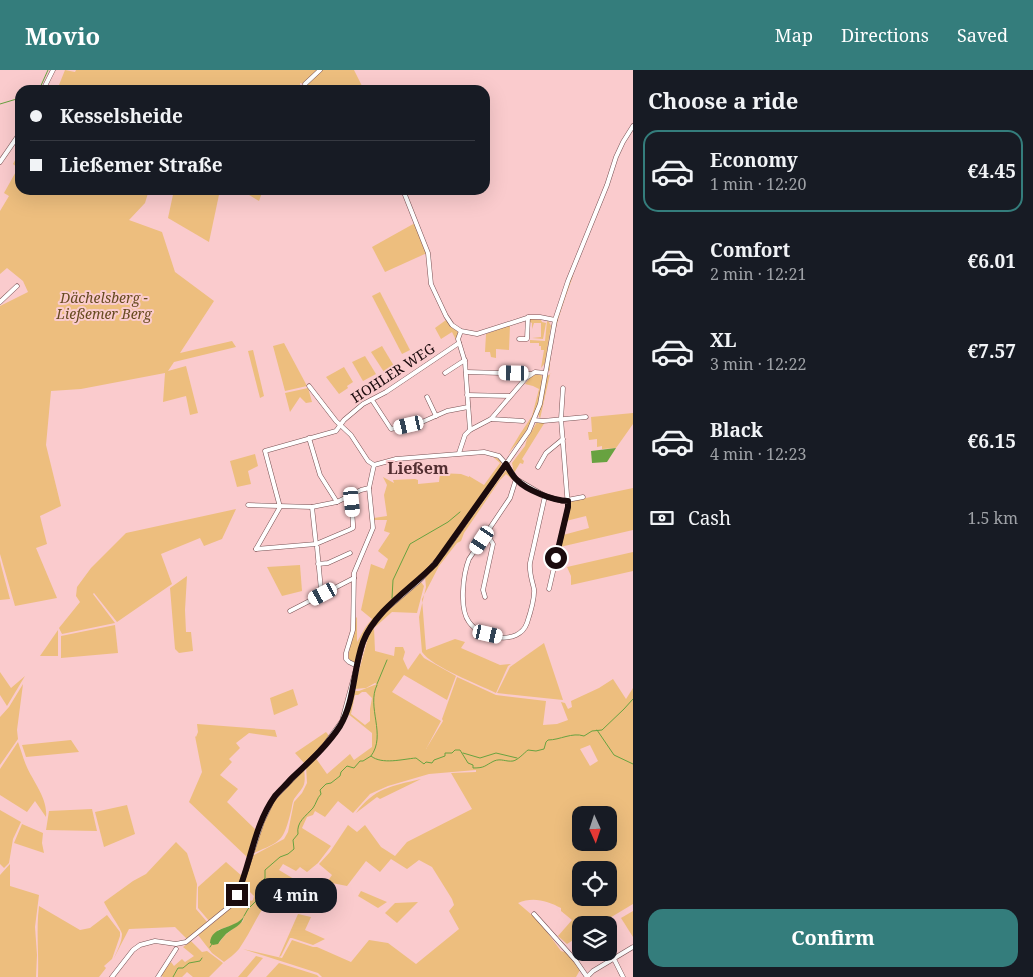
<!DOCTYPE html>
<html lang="en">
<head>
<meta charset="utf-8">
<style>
	:root { --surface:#171b24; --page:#242831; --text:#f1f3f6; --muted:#9ea1a6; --line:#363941; --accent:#347d7c }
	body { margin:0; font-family:"Noto Serif",serif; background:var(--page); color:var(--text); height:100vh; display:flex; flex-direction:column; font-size:19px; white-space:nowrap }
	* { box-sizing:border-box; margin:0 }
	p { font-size:16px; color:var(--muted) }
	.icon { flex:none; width:28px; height:28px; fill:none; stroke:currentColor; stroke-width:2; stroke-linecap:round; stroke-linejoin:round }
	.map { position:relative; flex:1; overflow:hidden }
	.sheet { display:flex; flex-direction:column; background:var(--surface); width:400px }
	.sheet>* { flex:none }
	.banner { position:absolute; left:15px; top:15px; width:475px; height:110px; border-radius:15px; box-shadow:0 5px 20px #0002; display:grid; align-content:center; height:110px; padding:0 15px; background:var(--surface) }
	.needle { width:32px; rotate:177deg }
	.buttons { position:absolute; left:572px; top:736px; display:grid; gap:10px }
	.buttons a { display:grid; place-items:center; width:45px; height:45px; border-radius:10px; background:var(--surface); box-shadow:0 5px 20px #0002; font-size:25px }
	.end { position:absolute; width:22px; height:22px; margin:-11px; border:6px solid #1b0b0d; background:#fff; box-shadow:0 0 0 2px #fff }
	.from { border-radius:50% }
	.bubble { position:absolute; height:35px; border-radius:15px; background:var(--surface); box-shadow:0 5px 20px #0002; font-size:16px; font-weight:700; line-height:35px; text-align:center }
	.car { position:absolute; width:15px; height:30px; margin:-15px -8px; border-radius:6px; box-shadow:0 0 4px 1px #0007; background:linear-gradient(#fff 24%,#345 0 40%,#fff 0 76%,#345 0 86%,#fff 0) }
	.banner b { display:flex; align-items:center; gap:18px; height:48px; font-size:19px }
	.banner b+b { border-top:1px solid var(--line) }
	.banner i { width:12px; height:12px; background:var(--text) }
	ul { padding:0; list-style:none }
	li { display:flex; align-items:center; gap:15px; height:82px; margin:0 10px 8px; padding:0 5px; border:2px solid transparent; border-radius:15px }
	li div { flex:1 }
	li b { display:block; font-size:19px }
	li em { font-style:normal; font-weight:700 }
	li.current { border-color:var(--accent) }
	li>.icon { width:45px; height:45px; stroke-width:1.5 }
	h2 { padding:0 15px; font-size:22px; line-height:60px }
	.pay { display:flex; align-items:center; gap:12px; height:55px; padding:0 15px; font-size:19px }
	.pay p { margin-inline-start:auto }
	.primary-button { display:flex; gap:10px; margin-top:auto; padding:10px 15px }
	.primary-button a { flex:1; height:58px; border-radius:15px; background:var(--accent); color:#fff; font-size:20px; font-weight:700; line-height:58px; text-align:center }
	header { display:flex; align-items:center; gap:30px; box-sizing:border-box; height:70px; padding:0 25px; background:var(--accent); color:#fff }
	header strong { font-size:24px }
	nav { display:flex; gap:28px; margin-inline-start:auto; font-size:18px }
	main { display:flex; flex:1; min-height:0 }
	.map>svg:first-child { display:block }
</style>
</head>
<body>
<header>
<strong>Movio</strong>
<nav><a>Map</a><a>Directions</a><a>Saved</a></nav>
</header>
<main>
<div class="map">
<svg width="633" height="907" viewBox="0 0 633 907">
	<rect width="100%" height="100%" fill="#facbcd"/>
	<g fill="#edbe7e" fill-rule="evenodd">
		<path d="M65,0L75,2L76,0H318L304,14L300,13V20H176L173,18L172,20H57Z"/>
		<path d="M322,0H354L364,20H307V14Z"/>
		<path d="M20,81V120H149L145,133L129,150L162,162L175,202L214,231L180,283L232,271L236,277L174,292L168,301L186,296L198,343L190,345L186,326L163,332L165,303L81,319L51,321L46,375L61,436L40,446L47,474L36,478L57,528L15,536L0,484V236L28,222L23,211L7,198L0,204V141L9,126L4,123L18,98L13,94Z"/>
		<path d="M174,120H220L209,172L168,148Z"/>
		<path d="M241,120H263L259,131Z"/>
		<path d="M415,153L427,183L385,202L372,177Z"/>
		<path d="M573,200V206C563,234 549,270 550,301L548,299L553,264Z"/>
		<path d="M380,222L410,280L402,284L372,226Z"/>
		<path d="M530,249L541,250L542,252L546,253L543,269L532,268L541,267V253H534L532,259V253L530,252Z"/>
		<path d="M446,250L458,262L456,270L452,262L441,269L435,258Z"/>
		<path d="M547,251L549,252L551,256L545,293L541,298L544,280H541V276H539V273H530V270L545,271Z"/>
		<path d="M510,255L509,280L496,279V288L491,287L490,282H485L486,264Z"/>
		<path d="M284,273L307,316L285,321L273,276Z"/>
		<path d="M382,276L394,296L384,302L371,282Z"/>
		<path d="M253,280L264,326L260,328L248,281Z"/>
		<path d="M365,286L376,304L363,311L352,292Z"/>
		<path d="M344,297L353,312L347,316L348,318L339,324L326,307Z"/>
		<path d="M536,303L541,304C546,318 535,346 528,358C523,368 515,375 508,384L520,364L532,346L539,319L533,316L525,314L532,305Z"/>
		<path d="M552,303L550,304L540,349L538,344L547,306Z"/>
		<path d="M308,318L312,332L306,333L300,327L290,342L285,323Z"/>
		<path d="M633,343V354L616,378L602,379V376L597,377V369L589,370L588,362H592L591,347Z"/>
		<path d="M537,352H545L522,389L524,391L523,394L520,393L514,403L512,393L525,376L527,369Z"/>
		<path d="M255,384L258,396L248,401L251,414L237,417L230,391Z"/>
		<path d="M491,385L502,391L500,399C480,428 461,460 439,487C419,511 387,530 371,554C363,566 359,579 355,593H353L349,591C347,585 355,557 356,547L357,548V572L365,558L372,549L361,540L371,494L384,499L388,489L378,481L390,463L384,461L387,450H374V448L387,446L384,425L387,415L383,407L394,413L393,410L415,409L418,410V414L439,412L440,403L461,404L469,407V406L484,415L500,393Z"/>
		<path d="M506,400H508L513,410L506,404L500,410L464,463L461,471L457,473L439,496L422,529L426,580L455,569L465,572L461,578L500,595L511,594L508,596L496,623C478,614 432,597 422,582L419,547L426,517L425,507L438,494Z"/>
		<path d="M633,418V460L560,477L563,465L589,458L586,446L566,451L570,434L572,431Z"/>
		<path d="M236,439L222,469L204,476L200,468L161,484L172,514L117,552L94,523L93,524L115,553L62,564L59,558L80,532L76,526L77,517L91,498L126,463Z"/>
		<path d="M633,482V501L571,515V506L567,497Z"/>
		<path d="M0,490L1,495L10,529L0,530Z"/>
		<path d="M300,495L302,521L282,526L267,497Z"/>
		<path d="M187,506L185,540L186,562H191L193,581L179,583L175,579L170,518Z"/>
		<path d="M421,512L424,516L417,543L392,542L374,558L375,581L394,586L395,577H403L405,582L403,589L408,600L420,583L424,588L456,606L447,630L404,605L392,622L441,651L426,679L443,651L442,649L457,607L496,625L546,631L543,655L557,654L568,650L561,632L565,633L568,639L572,637L571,631L599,618L613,609L626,629L633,618V834L598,855H581V865L567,874L558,866L572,850L561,841V838C548,831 533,826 518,833L539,851L561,881L568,883L580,900L576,907H322L318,903L243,879L282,888L292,870L313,877H317L351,892L369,870L388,873L416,894L459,859L449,841L454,835L452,829L432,797L419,790L407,799L391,789L380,802L366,791L347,816L327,812L332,805L319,794L330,782L348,755L357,762L365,755L381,777L395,786L407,772L472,739L451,703L476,702V700L429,704L388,716L370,724L353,743L338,731L325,747L315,741L313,745L307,747L302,758L331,776L318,793L307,802L300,797L296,801L283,794L279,800L294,809C266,820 256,855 239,879C235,884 229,888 224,892L212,883L198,865C214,852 231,841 240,821L251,831L253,830L254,826L243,815L252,786L284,769L288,762L294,732L302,723L307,713L306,696L315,687L327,704L350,684L354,690L372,677V663L347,643L353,621H359L377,614L375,613L366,618L354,619L369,564L385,543ZM362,622H366L372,628L370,639V651L365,655L351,644L355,625H358ZM590,675L598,691L590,696L580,679ZM581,745H609V772H581ZM581,800H609V828H581ZM244,847L243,851L224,866L219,873L218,860C228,856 237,856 244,847Z"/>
		<path d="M115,555L118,583L61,588V566Z"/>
		<path d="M58,560V586H40Z"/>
		<path d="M544,573L563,630L497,623L510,597Z"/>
		<path d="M0,602L11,618L25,606L7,636L0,625Z"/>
		<path d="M23,614L17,660L18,669L0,695V647L9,637Z"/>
		<path d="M293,619L298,635L274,645L270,628Z"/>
		<path d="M197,654L275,660L277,667L249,663L236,673L240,678L229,689L232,692L220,705L238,719L227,732L257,761L248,788L189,732L202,702L195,666L196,667L198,662Z"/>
		<path d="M326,662L330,667L305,694L295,683Z"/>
		<path d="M71,670L79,682L26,687L22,675Z"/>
		<path d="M18,672C21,680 23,688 26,695C33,712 48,728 46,747L35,731L27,742L0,725V699Z"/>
		<path d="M304,698C306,718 304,715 294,729C292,733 292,737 291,741C283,773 281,771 252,784L263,753L276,727Z"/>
		<path d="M421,709L380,729L377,727L356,743C374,718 392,716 421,709Z"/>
		<path d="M127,735L135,764L104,777L95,742Z"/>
		<path d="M92,739L97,761L46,760L49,741Z"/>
		<path d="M0,740L21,752L13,769L9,793L4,798L0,794Z"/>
		<path d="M22,754L43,763L42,773L44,783L14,773Z"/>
		<path d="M176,772L187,783L197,814L196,839L208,853L187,869L175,857L129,859L114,888C117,881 122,872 122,864C122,860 107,839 104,832L133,811L146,804Z"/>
		<path d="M226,792L243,807L232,832L210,852L198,838V817Z"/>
		<path d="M10,794V816L39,825L35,857L37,885L36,907H0V805Z"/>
		<path d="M361,821L387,832L378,838L358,826Z"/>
		<path d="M418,832L397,853L385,843L395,833Z"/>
		<path d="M39,836L80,860L90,858L107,845L120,862V866L112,889L104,896L106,898L99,907H38C39,883 36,860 39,836Z"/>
		<path d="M633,841V867L621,848Z"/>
		<path d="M298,844L311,847L305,860L325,869L313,875L292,868H290L281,886L279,887Z"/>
		<path d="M191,871L202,882L207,881L223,893L209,907H193L187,902L182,907H163L161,905L171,892L174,896L182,889L185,892L194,886L183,877Z"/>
		<path d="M256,886L263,888L247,907H238Z"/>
		<path d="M279,893L317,905L319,907H266Z"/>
	</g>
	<g fill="#68a240">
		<path d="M616,378L607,392L592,393L591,381Z"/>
		<path d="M244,846C242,856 233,858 226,864C223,867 220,871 218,874L213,875L210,873C211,855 235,860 244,846Z"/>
	</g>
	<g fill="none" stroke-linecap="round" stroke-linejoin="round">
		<g stroke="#68a240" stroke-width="1">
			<path d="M39,20L48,0"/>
			<path d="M0,34L20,28"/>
			<path d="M392,528L393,510L410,474L448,452L460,442"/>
			<path d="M377,614L387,590"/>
			<path d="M597,660L614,685L633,694"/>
			<path d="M463,683L480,688L496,683L517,688"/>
			<path d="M371,686C387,665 366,637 377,615"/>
			<path d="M244,846L248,839L256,831L258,827L259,815L265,808V800L280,787L288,784L294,779L293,770L298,764C296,752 306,746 313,738C316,734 317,728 321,724L320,720L326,714L331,713L340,706L341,702L347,696L354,698L360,691H363L371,686C382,695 403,689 416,688L424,694L426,692L432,693L434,690L445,686V683H452L455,680H460L468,693L473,695V698C485,698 484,696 494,691C501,688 506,692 513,691C518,690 524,683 528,680L536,681L544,679L546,672L548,670C560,670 572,662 584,666L592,661L602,660L624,639L633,629"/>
			<path d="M210,877L212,874"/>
			<path d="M173,907L178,898H183L189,893L200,891L202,888"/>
		</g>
		<g stroke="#785153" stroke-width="5">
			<g id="minor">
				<path d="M43,20L53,0"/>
				<path d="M306,20L305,14L320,0"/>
				<path d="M0,92L20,63"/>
				<path d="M403,120L428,183L431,214L446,246L452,255L461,261L477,264L530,247H540L555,250"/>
				<path d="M0,232L17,216"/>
				<path d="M461,261L458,269L465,292L470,360"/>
				<path d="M519,269H527L528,247"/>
				<path d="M466,302L531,304"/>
				<path d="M445,303L465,290"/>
				<path d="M309,316L336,351L351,365L368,391L374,395"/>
				<path d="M467,325L510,326"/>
				<path d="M427,327L436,346"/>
				<path d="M372,330L391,359L422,352L447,341L468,337"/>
				<path d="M491,349L523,351"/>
				<path d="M534,350L543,351L586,347"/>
				<path d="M309,368L320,405L337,432"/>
				<path d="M459,383L465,365L470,360L491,349L526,308L535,302L545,303"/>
				<path d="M374,395L396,389L484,382L499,386L506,394L516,409L545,426L562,431L583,427"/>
				<path d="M538,397L546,383L563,369"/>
				<path d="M516,409L510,428L469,489C463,504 459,539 469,552C481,569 519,576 527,553C530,544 535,529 534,519C532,510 529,503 530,493L545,426"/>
				<path d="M248,435L312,437L337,432L361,420L369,418"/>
				<path d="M312,437L316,474"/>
				<path d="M317,477L321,520L323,524"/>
				<path d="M256,479L280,437L265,381L336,361L344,350L363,334L386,322L459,273"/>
				<path d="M256,479L316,474L349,460L353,458V454L351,426"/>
				<path d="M318,494L328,493L350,483"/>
				<path d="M549,519L568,437L561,349L563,318"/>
				<path d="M485,527L483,520L493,474L487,464"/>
				<path d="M290,541L354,508"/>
				<path d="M357,596L349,592L346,589V583L353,560L354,503L373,458L369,418L374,395"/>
				<path d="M534,844L576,891L587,907"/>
				<path d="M614,889L623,907"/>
				<path d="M112,907L133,880L140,875L155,871L176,874L186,872L230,836L239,821L262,752L273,729L324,676L342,651L363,573L368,561L385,540L421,509L446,480L529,361L540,334L555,250L568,211L607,115L616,87L623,72L633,56"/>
				<path d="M158,907L176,879"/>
				<path d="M587,907L593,901L633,877"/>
			</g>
		</g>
		<use href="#minor" stroke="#fff" stroke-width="4"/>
	</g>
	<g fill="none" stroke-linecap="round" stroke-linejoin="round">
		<path stroke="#1b0b0d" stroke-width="6" d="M237,825C251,793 254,755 275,726C280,720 286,715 291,709C308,693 327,676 340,656C355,631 353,599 363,572C375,540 412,518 435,494L506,394C509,399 512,406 517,410C526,420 554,431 568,431V437L556,488"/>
	</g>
	<g text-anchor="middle" stroke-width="4" stroke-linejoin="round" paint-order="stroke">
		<g font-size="14" font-style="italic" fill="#664a1f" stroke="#facbcd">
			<text x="104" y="233">Dächelsberg -<tspan x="104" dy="16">Ließemer Berg</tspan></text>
		</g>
		<g font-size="14" fill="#1b0b0d" stroke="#facbcd">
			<text transform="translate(393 303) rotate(-33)" y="5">HOHLER WEG</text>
		</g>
		<g font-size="16" font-weight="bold" fill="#522e31" stroke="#facbcd">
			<text x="418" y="404">Ließem</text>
		</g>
	</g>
</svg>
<div class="buttons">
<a><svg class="needle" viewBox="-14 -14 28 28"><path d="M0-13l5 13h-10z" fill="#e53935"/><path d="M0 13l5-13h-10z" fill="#9ea1a6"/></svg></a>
<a><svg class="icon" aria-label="locate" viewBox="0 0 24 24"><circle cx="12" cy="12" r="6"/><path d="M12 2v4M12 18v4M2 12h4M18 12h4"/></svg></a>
<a><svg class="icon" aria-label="layers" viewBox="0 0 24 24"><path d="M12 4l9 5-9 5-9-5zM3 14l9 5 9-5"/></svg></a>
</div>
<i class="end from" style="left:556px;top:488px"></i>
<i class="end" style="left:237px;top:825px"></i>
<div class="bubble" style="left:255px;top:808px;width:82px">4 min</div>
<i class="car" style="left:514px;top:303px;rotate:271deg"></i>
<i class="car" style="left:409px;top:355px;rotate:257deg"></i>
<i class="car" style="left:352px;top:432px;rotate:174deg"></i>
<i class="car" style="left:482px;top:470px;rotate:214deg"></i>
<i class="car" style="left:323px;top:524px;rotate:242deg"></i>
<i class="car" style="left:488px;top:564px;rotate:103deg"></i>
<div class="banner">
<b><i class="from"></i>Kesselsheide</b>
<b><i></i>Ließemer Straße</b>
</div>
</div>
<section class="sheet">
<h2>Choose a ride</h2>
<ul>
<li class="current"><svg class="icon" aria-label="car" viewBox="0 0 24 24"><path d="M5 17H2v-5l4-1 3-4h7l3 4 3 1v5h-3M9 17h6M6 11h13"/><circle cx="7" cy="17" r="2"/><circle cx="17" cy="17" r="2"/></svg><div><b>Economy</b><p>1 min · 12:20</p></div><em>€4.45</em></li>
<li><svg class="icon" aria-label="car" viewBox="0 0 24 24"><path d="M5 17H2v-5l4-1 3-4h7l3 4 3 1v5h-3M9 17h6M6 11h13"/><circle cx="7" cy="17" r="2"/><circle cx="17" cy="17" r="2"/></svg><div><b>Comfort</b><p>2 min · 12:21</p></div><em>€6.01</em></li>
<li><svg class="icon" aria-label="car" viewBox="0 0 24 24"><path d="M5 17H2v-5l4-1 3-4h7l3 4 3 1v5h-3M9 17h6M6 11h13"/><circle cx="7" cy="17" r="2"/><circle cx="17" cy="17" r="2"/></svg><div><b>XL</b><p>3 min · 12:22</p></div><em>€7.57</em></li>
<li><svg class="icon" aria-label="car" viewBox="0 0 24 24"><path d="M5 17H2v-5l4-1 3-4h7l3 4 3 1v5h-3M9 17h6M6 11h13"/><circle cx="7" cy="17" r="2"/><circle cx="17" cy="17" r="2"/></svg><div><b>Black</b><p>4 min · 12:23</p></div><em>€6.15</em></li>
</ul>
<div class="pay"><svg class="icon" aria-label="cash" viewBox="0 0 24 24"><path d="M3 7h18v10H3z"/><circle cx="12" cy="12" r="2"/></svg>Cash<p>1.5 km</p></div>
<div class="primary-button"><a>Confirm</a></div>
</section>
</main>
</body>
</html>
